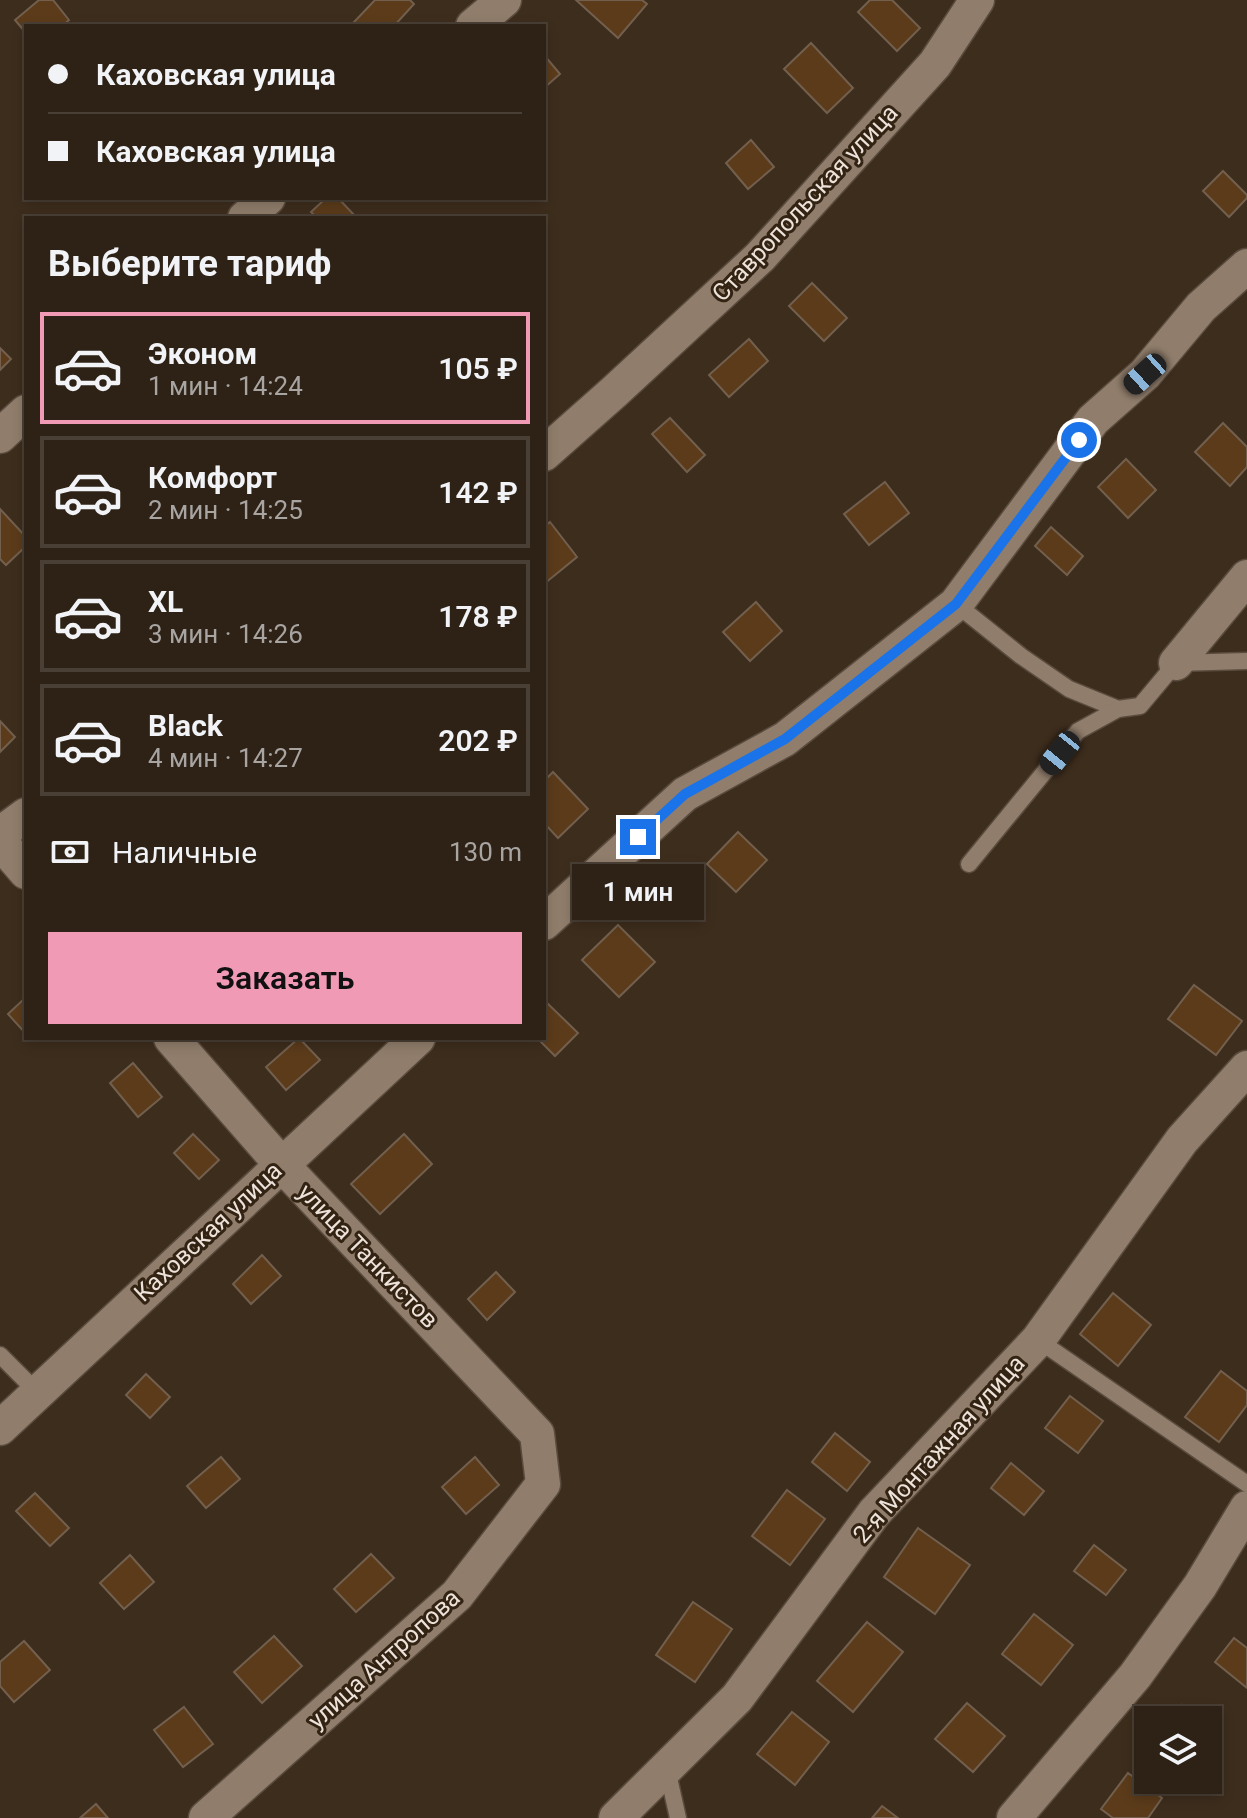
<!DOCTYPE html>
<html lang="ru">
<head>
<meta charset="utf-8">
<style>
	:root { --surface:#2e2216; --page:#3a2f23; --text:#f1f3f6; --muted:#a7a4a1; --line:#493f35; --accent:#f09ab6 }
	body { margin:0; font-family:Roboto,sans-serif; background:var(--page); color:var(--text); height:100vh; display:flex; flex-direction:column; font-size:30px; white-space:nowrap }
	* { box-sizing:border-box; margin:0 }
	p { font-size:26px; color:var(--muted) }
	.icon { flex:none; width:44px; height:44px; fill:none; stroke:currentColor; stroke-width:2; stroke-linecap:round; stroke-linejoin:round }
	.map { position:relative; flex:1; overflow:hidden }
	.sheet { position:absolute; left:24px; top:216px; width:522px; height:824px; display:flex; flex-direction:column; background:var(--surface); border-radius:0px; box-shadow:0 4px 12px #0003,0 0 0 2px var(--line) }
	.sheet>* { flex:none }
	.top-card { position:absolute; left:24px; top:24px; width:522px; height:176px; border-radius:0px; box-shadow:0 4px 12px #0003,0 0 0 2px var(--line); display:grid; align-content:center; height:176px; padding:0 24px; background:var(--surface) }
	.fabs { position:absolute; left:1134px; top:1706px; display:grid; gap:16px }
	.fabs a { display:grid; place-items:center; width:88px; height:88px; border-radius:0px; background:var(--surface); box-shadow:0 4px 12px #0003,0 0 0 2px var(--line); font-size:40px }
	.end { position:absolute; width:36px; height:36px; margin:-18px; border:10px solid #1a73e8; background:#fff; box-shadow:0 0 0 4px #fff }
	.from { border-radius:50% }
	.bubble { position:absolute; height:56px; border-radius:0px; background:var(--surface); box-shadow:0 4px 12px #0003,0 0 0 2px var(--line); font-size:26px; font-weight:600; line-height:56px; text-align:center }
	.car { position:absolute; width:24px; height:48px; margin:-24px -12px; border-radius:10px; box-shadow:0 0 6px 2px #0007; background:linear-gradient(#222 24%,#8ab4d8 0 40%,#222 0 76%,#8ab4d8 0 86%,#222 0) }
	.top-card b { display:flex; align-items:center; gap:28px; height:76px; font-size:30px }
	.top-card b+b { border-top:2px solid var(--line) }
	.top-card i { width:20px; height:20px; background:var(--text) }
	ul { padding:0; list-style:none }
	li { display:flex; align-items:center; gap:24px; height:112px; margin:0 16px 12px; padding:0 8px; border:4px solid var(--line); border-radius:0px }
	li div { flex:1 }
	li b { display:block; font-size:30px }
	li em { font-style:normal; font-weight:600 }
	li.selected { border-color:var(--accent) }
	li>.icon { width:72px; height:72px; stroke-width:1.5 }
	h2 { padding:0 24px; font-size:36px; line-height:96px }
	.pay { display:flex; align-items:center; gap:20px; height:88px; padding:0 24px; font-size:30px }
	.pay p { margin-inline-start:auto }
	.primary-button { display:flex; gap:16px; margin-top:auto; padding:16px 24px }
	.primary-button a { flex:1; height:92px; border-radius:0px; background:var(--accent); color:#111; font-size:32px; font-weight:600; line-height:92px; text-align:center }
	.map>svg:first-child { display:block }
</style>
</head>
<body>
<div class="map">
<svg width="1247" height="1818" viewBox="0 0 1247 1818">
	<rect width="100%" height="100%" fill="#3d2d1d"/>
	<g fill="#5b3b1a" stroke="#725f4e" stroke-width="2">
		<path d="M39,0H53L69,20L62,26H26V33L15,20Z"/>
		<path d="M375,0H410L414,4L394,26H358L354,22Z"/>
		<path d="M576,0H642L647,4L618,38Z"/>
		<path d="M870,0H892L920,28L897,51L858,12Z"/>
		<path d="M811,43L853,88L827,113L784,69Z"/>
		<path d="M544,55L560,74L544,88Z"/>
		<path d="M751,140L774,167L748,189L726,163Z"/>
		<path d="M1223,171L1247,195V198L1229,217L1203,191Z"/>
		<path d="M326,198H338L357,218H317L311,212Z"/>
		<path d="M812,283L847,318L824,341L789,306Z"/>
		<path d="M749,339L768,361L729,397L709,375Z"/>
		<path d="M0,348L11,359L0,370Z"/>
		<path d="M670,418L705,455L687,472L652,434Z"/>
		<path d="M1223,423L1247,447V467L1230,486L1195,452Z"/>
		<path d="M1126,459L1156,490L1128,518L1098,487Z"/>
		<path d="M885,482L909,513L869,545L844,514Z"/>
		<path d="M0,509L26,537V546L6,565L0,559Z"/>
		<path d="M550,522L577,557L544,584V527Z"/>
		<path d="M1051,527L1083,556L1067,575L1035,546Z"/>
		<path d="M756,602L782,631L750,661L723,632Z"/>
		<path d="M0,721L15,737L0,752Z"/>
		<path d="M553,772L588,809L558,838L544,823V781Z"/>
		<path d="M738,832L767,860L736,892L707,864Z"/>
		<path d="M618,925L655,962L619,997L582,960Z"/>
		<path d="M1194,985L1242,1021L1216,1055L1168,1019Z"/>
		<path d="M26,997V1034L8,1014Z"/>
		<path d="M544,1000L578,1033L555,1056L537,1038H544Z"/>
		<path d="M299,1038L320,1060L286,1090L266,1067Z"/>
		<path d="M133,1063L162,1097L138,1117L110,1083Z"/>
		<path d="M193,1134L219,1160L199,1179L174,1153Z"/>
		<path d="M404,1134L432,1164L380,1214L351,1184Z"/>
		<path d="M262,1255L281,1276L251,1304L233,1284Z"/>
		<path d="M496,1272L515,1292L487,1320L468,1299Z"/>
		<path d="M1113,1293L1151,1325L1118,1366L1080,1334Z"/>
		<path d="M1221,1371L1247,1391V1405L1219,1442L1185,1417Z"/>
		<path d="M146,1374L170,1397L150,1418L126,1395Z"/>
		<path d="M1070,1396L1103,1421L1078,1453L1045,1428Z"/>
		<path d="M835,1433L870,1462L847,1491L812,1462Z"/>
		<path d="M221,1457L240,1479L206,1508L187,1486Z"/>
		<path d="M475,1457L499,1485L466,1514L442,1487Z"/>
		<path d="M1011,1463L1044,1491L1024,1515L991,1488Z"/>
		<path d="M787,1490L825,1519L790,1565L752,1536Z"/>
		<path d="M35,1493L69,1528L50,1546L16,1511Z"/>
		<path d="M918,1528L970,1565L935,1614L884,1577Z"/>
		<path d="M1094,1545L1126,1570L1106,1595L1074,1571Z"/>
		<path d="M371,1554L394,1578L356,1612L334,1589Z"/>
		<path d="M130,1555L154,1582L124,1609L100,1583Z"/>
		<path d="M693,1602L732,1629L695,1682L656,1655Z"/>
		<path d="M1034,1614L1073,1645L1041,1685L1002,1654Z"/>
		<path d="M867,1622L903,1652L853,1712L817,1681Z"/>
		<path d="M274,1636L302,1666L262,1703L234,1672Z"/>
		<path d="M1234,1638L1247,1648V1688L1215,1662Z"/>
		<path d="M24,1641L50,1670L14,1702L0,1686V1662Z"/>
		<path d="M967,1703L1005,1736L973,1772L935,1739Z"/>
		<path d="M1182,1705L1200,1720H1170Z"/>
		<path d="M184,1707L213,1744L183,1767L154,1730Z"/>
		<path d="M792,1712L829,1742L795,1785L757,1754Z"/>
		<path d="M1128,1773L1162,1798L1148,1818H1113L1101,1809Z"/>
		<path d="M96,1804L108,1818H80Z"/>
		<path d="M882,1806L898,1818H872Z"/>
	</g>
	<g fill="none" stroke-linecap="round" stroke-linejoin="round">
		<g stroke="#594b3d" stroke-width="19">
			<g id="service">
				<path d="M956,604L1021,656L1069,689L1118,709"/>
				<path d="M969,864L1078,731L1118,709L1140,706L1176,663L1247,661"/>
				<path d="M1038,1340L1247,1484"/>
				<path d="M0,1355L37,1392"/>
				<path d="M667,1769L678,1818"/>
			</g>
		</g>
		<g stroke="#594b3d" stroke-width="37">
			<g id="minor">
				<path d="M473,26L504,0"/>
				<path d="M245,218L268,198"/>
				<path d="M0,436L26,412"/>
				<path d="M544,454L614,392L760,257L935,64L977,0"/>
				<path d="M1176,663L1247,577"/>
				<path d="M0,834L26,815"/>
				<path d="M0,842L26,872"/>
				<path d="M544,923L685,794L785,739L956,604L1093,420L1145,374L1201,307L1247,266"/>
				<path d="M171,1038L281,1164L537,1434L543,1484L457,1595L206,1818"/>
				<path d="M0,1428L418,1038"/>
				<path d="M616,1818L737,1698L874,1513L1038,1340L1182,1140L1247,1068"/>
				<path d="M1014,1818L1135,1676L1200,1586L1247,1508"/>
			</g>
		</g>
		<use href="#service" stroke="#907d6b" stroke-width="16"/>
		<use href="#minor" stroke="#907d6b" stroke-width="34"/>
	</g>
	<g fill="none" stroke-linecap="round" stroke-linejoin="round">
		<path stroke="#1a73e8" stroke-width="10" d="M638,837L685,794L785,739L956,604L1079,440"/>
	</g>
	<g text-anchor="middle" stroke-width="6" stroke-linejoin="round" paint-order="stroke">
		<g font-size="24" fill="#eee3da" stroke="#332313">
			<text transform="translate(805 203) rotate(-47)" y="8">Ставропольская улица</text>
			<text transform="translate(208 1232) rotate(-43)" y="8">Каховская улица</text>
			<text transform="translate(368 1256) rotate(46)" y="8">улица Танкистов</text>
			<text transform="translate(939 1449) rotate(-48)" y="8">2-я Монтажная улица</text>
			<text transform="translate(384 1659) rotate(-42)" y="8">улица Антропова</text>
		</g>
	</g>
</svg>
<div class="fabs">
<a><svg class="icon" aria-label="layers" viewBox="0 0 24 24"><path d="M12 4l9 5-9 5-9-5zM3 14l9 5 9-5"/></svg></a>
</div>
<i class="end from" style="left:1079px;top:440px"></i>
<i class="end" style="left:638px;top:837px"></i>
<div class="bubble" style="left:572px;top:864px;width:132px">1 мин</div>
<i class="car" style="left:1145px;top:374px;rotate:228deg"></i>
<i class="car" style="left:1060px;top:753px;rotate:219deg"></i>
<div class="top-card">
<b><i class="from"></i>Каховская улица</b>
<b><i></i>Каховская улица</b>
</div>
<section class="sheet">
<h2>Выберите тариф</h2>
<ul>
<li class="selected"><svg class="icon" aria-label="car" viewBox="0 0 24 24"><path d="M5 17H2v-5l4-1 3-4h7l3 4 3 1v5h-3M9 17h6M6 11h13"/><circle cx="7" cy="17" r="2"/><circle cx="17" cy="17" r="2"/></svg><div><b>Эконом</b><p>1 мин · 14:24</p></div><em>105 ₽</em></li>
<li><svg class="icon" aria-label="car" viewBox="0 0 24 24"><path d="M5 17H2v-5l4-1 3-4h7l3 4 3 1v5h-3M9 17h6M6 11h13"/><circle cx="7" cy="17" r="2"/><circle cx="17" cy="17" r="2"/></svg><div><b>Комфорт</b><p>2 мин · 14:25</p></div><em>142 ₽</em></li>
<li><svg class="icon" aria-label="car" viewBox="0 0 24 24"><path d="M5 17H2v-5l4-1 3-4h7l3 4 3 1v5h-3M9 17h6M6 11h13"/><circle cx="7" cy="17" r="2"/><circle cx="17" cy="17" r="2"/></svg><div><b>XL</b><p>3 мин · 14:26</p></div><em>178 ₽</em></li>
<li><svg class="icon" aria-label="car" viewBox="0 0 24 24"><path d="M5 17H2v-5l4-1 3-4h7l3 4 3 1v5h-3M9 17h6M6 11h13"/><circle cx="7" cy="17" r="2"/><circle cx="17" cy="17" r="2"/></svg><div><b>Black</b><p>4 мин · 14:27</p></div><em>202 ₽</em></li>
</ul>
<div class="pay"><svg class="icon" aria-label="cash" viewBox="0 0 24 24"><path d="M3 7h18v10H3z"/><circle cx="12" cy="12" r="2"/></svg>Наличные<p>130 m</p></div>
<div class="primary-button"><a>Заказать</a></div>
</section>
</div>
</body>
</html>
